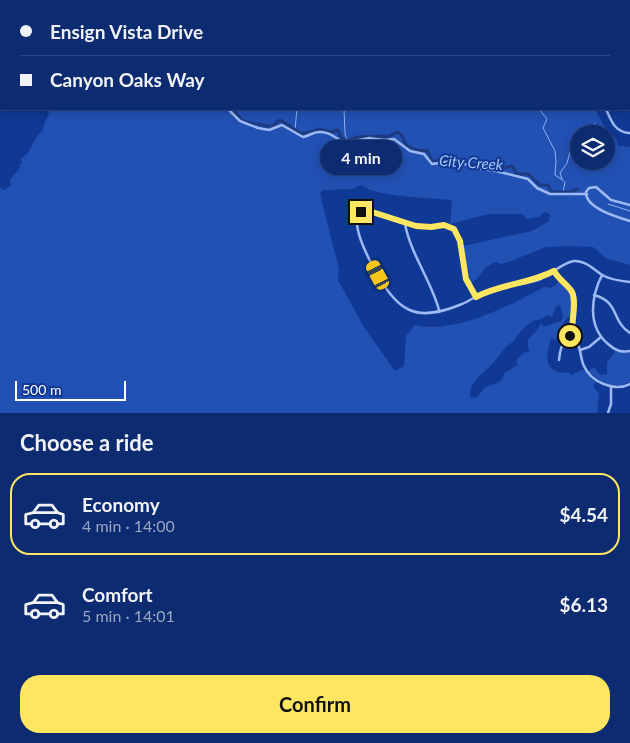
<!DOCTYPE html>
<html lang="en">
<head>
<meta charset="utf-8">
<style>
	:root { --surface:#0c2b70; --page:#153375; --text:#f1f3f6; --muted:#9aa7c3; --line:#2c4783; --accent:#ffe661 }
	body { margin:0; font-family:Lato,sans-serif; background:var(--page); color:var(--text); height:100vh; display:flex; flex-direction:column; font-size:19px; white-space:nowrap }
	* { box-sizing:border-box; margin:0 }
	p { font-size:16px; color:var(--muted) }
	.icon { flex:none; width:28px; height:28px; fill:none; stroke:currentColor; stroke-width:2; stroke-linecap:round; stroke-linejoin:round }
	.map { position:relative; height:413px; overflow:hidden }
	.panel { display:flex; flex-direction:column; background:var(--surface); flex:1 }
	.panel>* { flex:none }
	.banner { position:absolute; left:0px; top:0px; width:630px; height:110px; box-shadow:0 2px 12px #0003,0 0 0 1px var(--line); display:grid; align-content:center; height:110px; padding:0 20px; background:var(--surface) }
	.tools { position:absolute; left:570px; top:125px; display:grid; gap:10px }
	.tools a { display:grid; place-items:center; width:45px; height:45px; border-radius:50%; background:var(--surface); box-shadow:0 2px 12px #0003,0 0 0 1px var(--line); font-size:25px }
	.scale { position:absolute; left:15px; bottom:12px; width:111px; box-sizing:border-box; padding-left:5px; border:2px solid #fff; border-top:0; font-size:14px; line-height:18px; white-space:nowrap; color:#fff; -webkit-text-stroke:4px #103995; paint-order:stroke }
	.end { position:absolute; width:22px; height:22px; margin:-11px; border:6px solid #ffe661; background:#111; box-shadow:0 0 0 2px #111 }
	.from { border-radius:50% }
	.bubble { position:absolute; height:35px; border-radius:18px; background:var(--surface); box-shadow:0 2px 12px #0003,0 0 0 1px var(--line); font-size:16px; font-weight:700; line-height:35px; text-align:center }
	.car { position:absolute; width:15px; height:30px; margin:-15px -8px; border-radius:6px; box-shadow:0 0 4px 1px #0007; background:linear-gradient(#f5c518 24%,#345 0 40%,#f5c518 0 76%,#345 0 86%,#f5c518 0) }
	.banner b { display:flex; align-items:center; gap:18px; height:48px; font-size:19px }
	.banner b+b { border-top:1px solid var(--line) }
	.banner i { width:12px; height:12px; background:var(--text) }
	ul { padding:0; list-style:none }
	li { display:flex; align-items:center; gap:15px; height:82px; margin:0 10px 8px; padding:0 10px; border:2px solid transparent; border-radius:20px }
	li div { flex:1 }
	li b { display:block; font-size:19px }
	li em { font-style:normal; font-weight:700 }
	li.selected { border-color:var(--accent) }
	li>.icon { width:45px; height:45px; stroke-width:1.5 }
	h2 { padding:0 20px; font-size:22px; line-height:60px }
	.cta { display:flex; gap:10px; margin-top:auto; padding:10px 20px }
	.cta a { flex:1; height:58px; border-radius:20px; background:var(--accent); color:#111; font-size:20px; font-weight:700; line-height:58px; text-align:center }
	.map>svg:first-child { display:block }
</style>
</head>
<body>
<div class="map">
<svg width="630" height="413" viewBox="0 0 630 413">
	<rect width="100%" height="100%" fill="#103995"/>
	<g fill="#2251b4" fill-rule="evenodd">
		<rect x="240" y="0" width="316" height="1"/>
		<path d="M49,109H595L607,131L617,140L618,146L630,147V265L606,258L593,247L571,246L546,247L508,262L501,264L495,262L485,268L477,279L471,282L463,246L532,231L549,221L550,214L544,212L539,217L527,219L522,214H488L450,224L452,200C431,198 376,197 361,185L353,189L322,190L320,194L339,269L338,280L364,327L395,371L404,366L406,336L415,325C454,335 511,305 544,287L551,288L559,282C577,298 570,296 573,318L568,317C565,320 556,335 556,340L551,338L550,341C548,352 543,366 556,371C561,373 564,373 569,372L571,375L584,369L596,382L593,386L599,394L597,413H0V188L5,190L11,185L10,182C11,175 18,173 20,167L19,165L22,164L21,158C32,154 33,137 43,130C43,122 50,117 49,109ZM579,134H606V161H579ZM560,305L563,316L561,321L543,327L542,323C540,325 538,327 537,330C529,340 526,336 529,352C522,352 519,357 516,362L518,365C512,367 510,371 504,373C503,384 494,383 486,387C483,388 480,394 478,397L471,398C466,382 486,372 494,362C501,354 504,347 514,341C515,337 526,326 530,323C535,319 542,320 548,315L552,317L556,307Z"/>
		<path d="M615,351L622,353H630V382C615,390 599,382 588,371L594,367L600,375L607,374V362L614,354Z"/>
	</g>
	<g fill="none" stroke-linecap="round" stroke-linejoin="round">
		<g stroke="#90b2f7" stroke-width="1">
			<path d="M195,1L196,0"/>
			<path d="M344,109L345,133L347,141"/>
			<path d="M539,109L547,119L543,128L555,151L556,161L555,175L564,181"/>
			<path d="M295,129L297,109"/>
			<path d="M586,134L595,123"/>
			<path d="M562,179L560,173L567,163L573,141L579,137"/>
			<path d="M563,192L565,182"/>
			<path d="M608,204L630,211"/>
		</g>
		<g stroke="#1d3b81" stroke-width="3">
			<path d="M180,0V1"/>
			<path d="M232,109L243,121L255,124H260L265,126H272L280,120L302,134L319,129L332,132L338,130L342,139L348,141C360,135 362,137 374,137C379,137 381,135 387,137L398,132L402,136L406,145L417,150L428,151L432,161L455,160L480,166L497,165L504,168L512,166L517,174H528L540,185H548L552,192H570L578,189"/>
		</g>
		<g stroke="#9ebaf4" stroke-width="2.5">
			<path d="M165,0L166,1"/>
			<path d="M569,0V1"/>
			<path d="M589,0V1"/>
			<path d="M609,0L610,1"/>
			<path d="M625,1L626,0"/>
			<path d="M629,34L630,32"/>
			<path d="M228,109L240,121L258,128L269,130L282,125L303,137C309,136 313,132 319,132C330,131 336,139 345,143L369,138L384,140L394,139L410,151L424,154L432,164L452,161L459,162L477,168L496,171L528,179L537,188L550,194H587"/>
			<path d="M606,109C611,120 615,133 630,133"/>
			<path d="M630,205L611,200L596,187L589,188L586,192C585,208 617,217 630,221"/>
			<path d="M405,224C411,255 431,280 439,310"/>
			<path d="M553,271C558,280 571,287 573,295C576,306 571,322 572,333C573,339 576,343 579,347C581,353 581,360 584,366C591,382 614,392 630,384"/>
			<path d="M602,275C591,297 587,326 608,344C615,350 621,353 630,351"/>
			<path d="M594,295C620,302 611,321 630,333"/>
			<path d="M476,297L466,279L459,237L454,229L444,225L431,227L417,226L369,211H363L358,216C353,229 368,257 374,269C398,311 414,324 462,304C471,300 478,295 486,292C503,286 521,285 538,280C550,276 561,263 574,261C586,260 595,271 604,276C612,280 621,281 630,282"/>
			<path d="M580,350L589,347L601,337"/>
			<path d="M559,360C560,350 562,339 573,336"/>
			<path d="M608,413L611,404V386"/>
		</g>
	</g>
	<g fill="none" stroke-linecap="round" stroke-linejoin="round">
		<path stroke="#ffe661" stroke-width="6" d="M361,212L369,211L416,226L431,227L444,225L454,229L460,241L466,279L476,297C500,284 529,284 554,271C559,280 568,285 572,292C577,302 571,324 572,336H570"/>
	</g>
	<g text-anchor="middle" stroke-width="4" stroke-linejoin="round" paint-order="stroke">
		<g font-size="15" font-style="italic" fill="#aac5fa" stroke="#103995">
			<text transform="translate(471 163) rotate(4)" y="5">City Creek</text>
		</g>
	</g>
</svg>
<div class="tools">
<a><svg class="icon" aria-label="layers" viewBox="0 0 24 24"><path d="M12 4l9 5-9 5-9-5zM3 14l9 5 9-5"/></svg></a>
</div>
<div class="scale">500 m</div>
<i class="end from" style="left:570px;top:336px"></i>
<i class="end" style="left:361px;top:212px"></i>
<div class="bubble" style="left:320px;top:140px;width:82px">4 min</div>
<i class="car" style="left:378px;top:275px;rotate:332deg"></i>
<div class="banner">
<b><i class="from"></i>Ensign Vista Drive</b>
<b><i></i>Canyon Oaks Way</b>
</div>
</div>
<section class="panel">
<h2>Choose a ride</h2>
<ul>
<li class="selected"><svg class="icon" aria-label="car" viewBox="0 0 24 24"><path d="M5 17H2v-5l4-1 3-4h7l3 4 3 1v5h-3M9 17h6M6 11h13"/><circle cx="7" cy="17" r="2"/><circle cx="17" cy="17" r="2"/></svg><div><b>Economy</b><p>4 min · 14:00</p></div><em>$4.54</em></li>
<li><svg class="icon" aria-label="car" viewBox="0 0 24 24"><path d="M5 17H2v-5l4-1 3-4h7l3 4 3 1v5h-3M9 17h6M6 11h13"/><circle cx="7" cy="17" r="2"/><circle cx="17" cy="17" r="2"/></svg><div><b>Comfort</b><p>5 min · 14:01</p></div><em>$6.13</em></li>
</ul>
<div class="cta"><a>Confirm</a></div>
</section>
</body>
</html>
